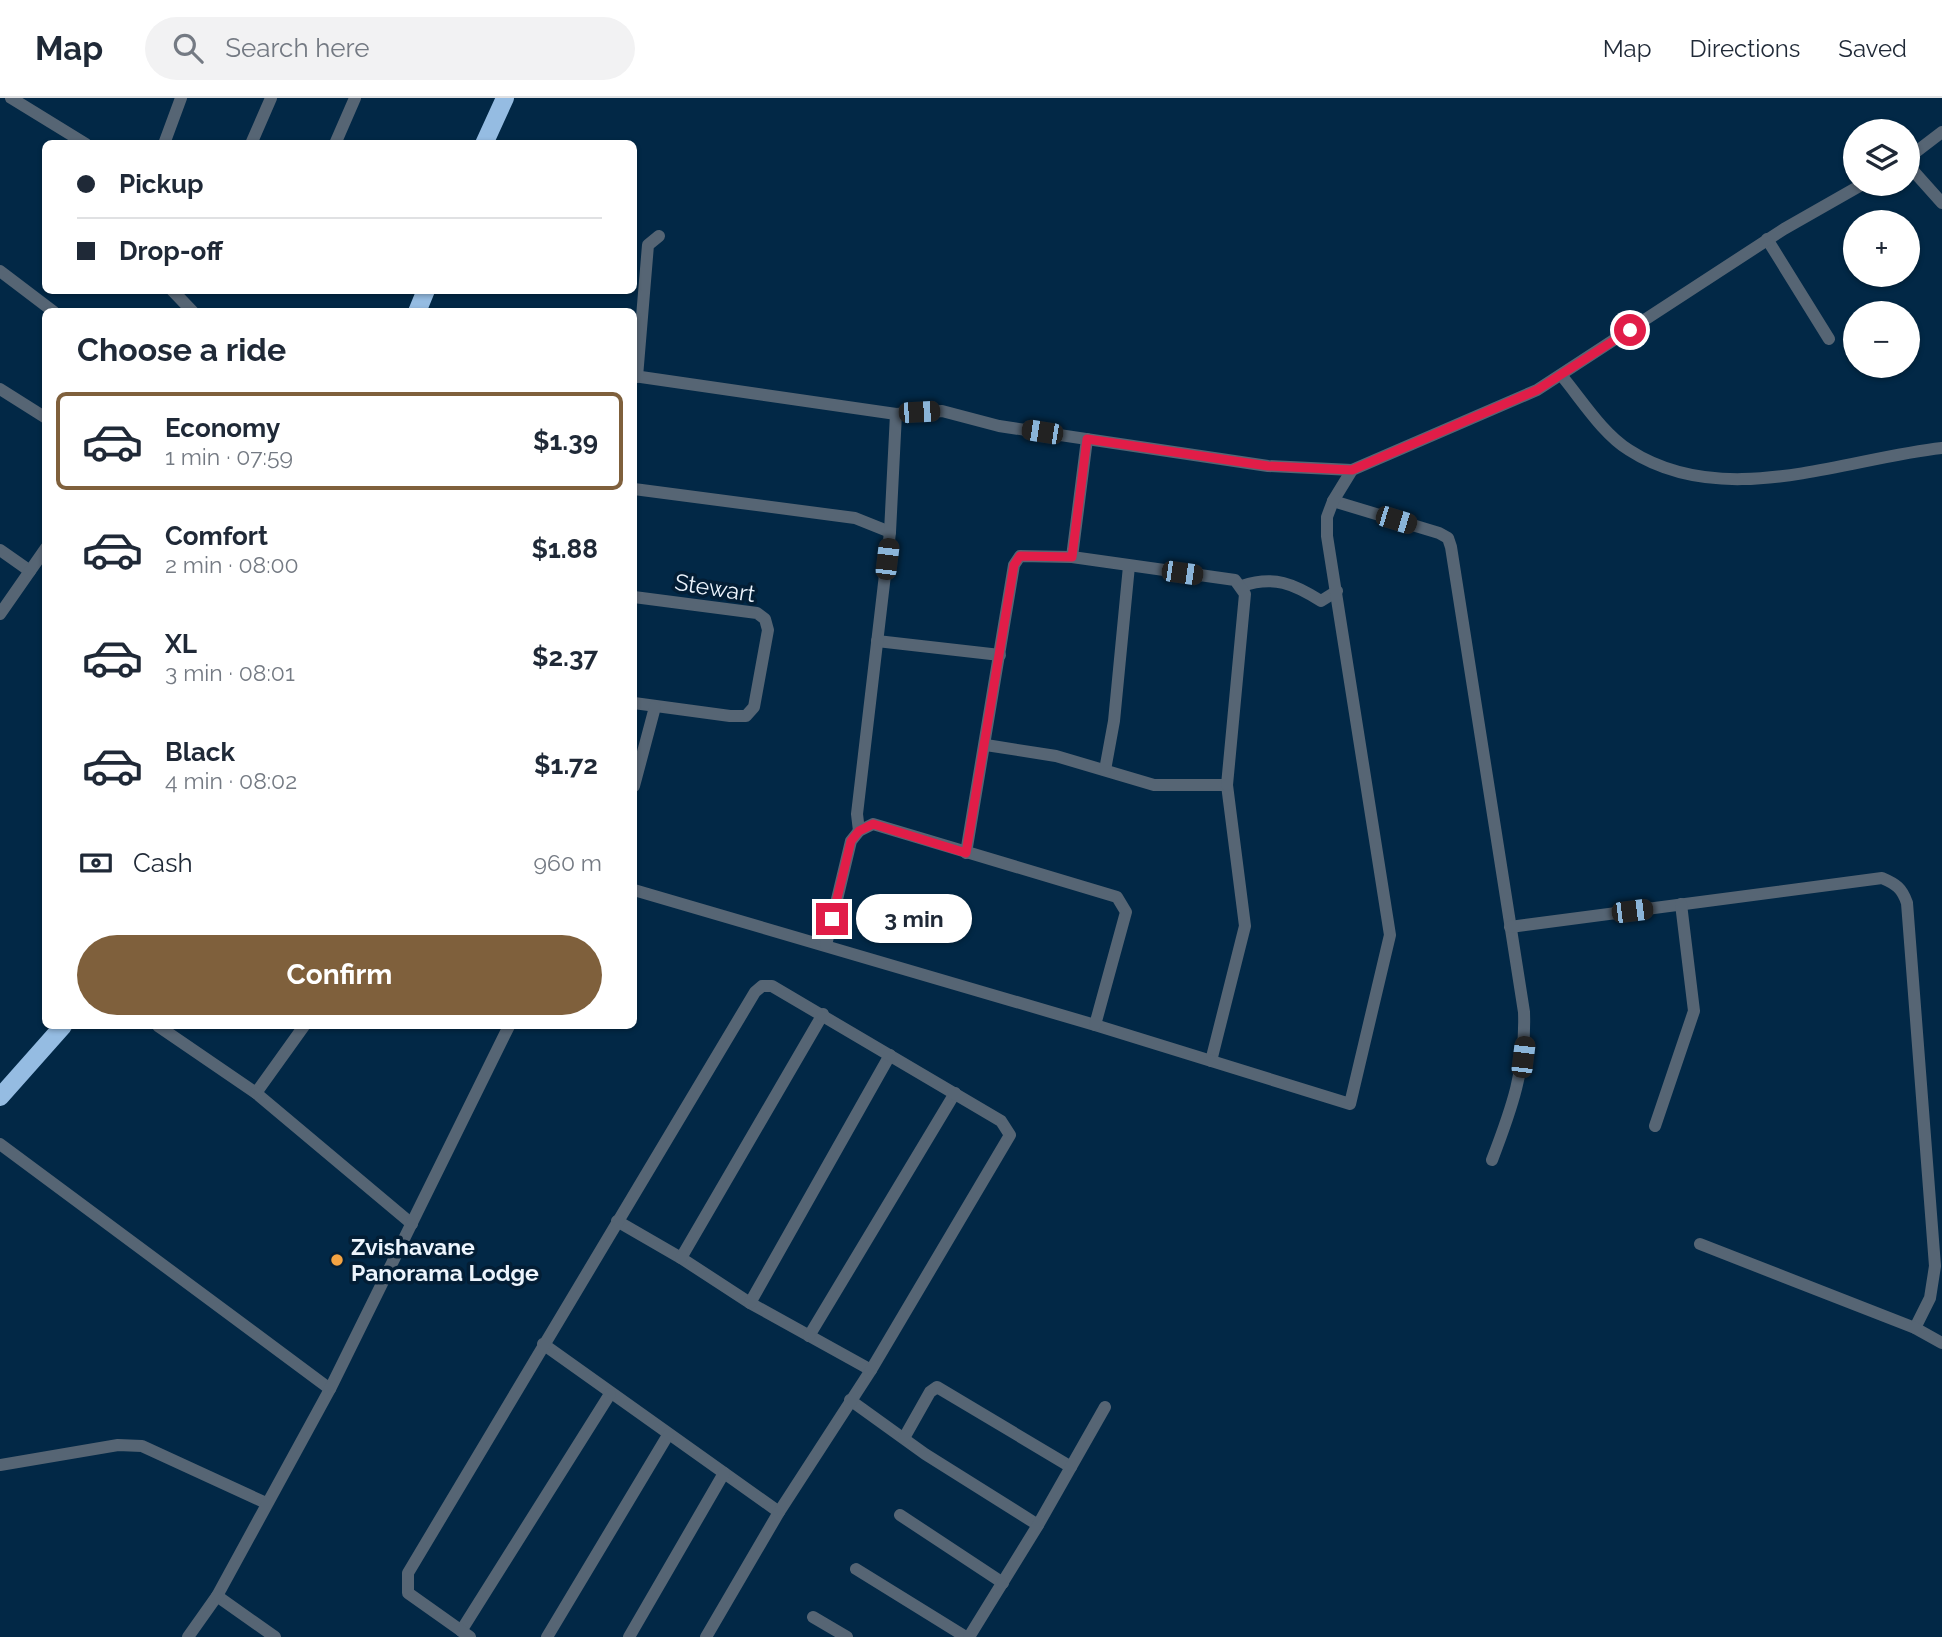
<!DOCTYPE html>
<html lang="en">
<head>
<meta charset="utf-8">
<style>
	:root { --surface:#fff; --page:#f2f2f3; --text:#1f2937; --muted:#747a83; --line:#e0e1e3; --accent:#7f603c }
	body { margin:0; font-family:Raleway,sans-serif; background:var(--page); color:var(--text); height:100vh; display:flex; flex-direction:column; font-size:26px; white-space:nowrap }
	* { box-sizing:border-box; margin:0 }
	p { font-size:23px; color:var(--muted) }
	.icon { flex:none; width:38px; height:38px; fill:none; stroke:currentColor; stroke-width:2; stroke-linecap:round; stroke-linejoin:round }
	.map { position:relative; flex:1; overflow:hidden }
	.side { position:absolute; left:42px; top:210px; width:595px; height:721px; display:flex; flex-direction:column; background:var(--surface); border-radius:10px; box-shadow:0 2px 5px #0004 }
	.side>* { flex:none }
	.top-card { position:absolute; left:42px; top:42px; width:595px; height:154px; border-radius:10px; box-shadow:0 2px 5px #0004; display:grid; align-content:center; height:154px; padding:0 35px; background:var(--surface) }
	.controls { position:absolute; left:1843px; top:21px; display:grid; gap:14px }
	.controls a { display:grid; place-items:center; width:77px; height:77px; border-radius:50%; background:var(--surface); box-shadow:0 2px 5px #0004; font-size:35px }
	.end { position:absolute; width:32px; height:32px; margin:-16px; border:9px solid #e11d48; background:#fff; box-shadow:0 0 0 4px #fff }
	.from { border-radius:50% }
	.bubble { position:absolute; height:49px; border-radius:24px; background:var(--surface); box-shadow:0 2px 5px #0004; font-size:23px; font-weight:700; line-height:49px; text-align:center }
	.car { position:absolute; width:21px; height:42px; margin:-21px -10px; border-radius:9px; box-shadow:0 0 5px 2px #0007; background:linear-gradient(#222 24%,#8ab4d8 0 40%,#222 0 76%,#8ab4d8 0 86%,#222 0) }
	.top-card b { display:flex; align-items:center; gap:24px; height:66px; font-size:26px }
	.top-card b+b { border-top:2px solid var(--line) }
	.top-card i { width:18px; height:18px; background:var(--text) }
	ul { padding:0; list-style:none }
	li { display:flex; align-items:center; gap:21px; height:98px; margin:0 14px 10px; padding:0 21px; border:4px solid transparent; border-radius:10px }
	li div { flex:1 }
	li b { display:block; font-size:26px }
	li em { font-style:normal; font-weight:700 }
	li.current { border-color:var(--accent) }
	li>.icon { width:63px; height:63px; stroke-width:1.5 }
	h2 { padding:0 35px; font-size:32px; line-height:84px }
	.pay { display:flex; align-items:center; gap:18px; height:77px; padding:0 35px; font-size:26px }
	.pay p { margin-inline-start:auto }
	.primary-button { display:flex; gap:14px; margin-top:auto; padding:14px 35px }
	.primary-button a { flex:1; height:80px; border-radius:42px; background:var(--accent); color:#fff; font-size:28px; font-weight:700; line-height:80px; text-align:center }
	header { display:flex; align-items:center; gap:42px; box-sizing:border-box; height:98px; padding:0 35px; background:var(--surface); border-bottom:2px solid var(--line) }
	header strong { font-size:33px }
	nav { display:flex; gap:38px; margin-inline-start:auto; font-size:24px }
	.search { width:490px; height:63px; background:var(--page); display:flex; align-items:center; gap:18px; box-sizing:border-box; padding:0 24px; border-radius:38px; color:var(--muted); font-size:26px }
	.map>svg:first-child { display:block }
</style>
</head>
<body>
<header>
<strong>Map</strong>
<div class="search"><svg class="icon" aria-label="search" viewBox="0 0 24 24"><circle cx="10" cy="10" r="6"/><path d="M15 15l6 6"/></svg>Search here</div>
<nav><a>Map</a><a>Directions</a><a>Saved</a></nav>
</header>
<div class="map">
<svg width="1942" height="1539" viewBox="0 0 1942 1539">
	<rect width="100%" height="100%" fill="#022846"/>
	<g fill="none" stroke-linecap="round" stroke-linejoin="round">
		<g stroke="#566574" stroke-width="12">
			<path d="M11,0L86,46"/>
			<path d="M164,46L181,0"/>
			<path d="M251,46L271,0"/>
			<path d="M335,46L355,0"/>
			<path d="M1908,60L1942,34"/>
			<path d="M1908,67L1942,105"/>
			<path d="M1767,141L1829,241"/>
			<path d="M0,173L54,214"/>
			<path d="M172,192L193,214"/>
			<path d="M1561,277C1582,302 1602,335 1629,352C1723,413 1842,361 1942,350"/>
			<path d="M634,278L896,316L942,313L999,328L1268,368L1352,372"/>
			<path d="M637,279L648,147L659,138"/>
			<path d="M0,291L46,320"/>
			<path d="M634,391L855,420L890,434"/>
			<path d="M1333,403L1439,435L1448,440L1451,449L1524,914C1526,971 1512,1010 1492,1062"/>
			<path d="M0,452L30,473"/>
			<path d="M1072,459L1087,341"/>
			<path d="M1242,488C1274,477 1294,486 1321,503L1337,493"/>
			<path d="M634,499L757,515L765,521L768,532L754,609L746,618H730L634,605"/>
			<path d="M0,516L46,450"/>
			<path d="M877,543L1000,557"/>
			<path d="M986,647L1056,658L1154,687H1227L1245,828L1211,963"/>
			<path d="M1105,672L1114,623L1129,468"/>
			<path d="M634,688L655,609"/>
			<path d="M859,733L857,716L890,434L896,316"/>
			<path d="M966,755L1014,467L1020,458L1072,459L1235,482L1245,496L1227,687"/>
			<path d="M634,792L1095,927L1350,1006L1390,837L1327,438V419L1333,403L1352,372L1537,292L1784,131L1863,86"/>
			<path d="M1510,829L1882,780C1896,786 1902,790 1907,805L1935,1168L1930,1200L1915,1230"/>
			<path d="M826,847L851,743L859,733L873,726L1117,799L1126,814L1095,927"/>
			<path d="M158,928L256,995L304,928"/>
			<path d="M256,995L412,1126"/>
			<path d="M1655,1028L1694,913L1681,806"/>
			<path d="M0,1046L330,1291"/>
			<path d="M617,1123L681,1160L750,1205L871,1272"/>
			<path d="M1700,1146L1915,1230L1942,1245"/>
			<path d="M681,1160L823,916"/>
			<path d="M750,1205L890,957"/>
			<path d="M809,1238L955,995"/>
			<path d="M543,1246L779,1414"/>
			<path d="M850,1302L925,1356L1038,1427"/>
			<path d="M904,1340L930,1294L937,1289L1071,1369"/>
			<path d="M0,1367L118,1347L142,1348L266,1405"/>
			<path d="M900,1417L1003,1485"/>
			<path d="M856,1471L966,1539"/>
			<path d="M217,1498L275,1539"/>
			<path d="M813,1519L847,1539"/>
			<path d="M461,1533L610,1296"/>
			<path d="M188,1539L217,1498L330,1291L509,928"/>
			<path d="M470,1539L408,1495V1475L755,894L762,888H772L1001,1023L1010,1037L871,1272L779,1414L706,1539"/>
			<path d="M547,1539L668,1337"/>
			<path d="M629,1539L724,1375"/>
			<path d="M969,1539L1038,1427L1105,1309"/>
		</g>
		<g stroke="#95bce2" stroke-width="18">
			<path d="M484,46L505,0"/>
			<path d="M417,214L426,192"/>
			<path d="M0,999L63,928"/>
		</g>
	</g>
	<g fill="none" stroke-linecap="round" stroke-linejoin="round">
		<path stroke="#e11d48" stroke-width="9" d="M832,821L851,743L859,733L873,726L966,755L1014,467L1020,458L1072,459L1087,341L1268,368L1352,372L1537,292L1630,232"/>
	</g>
	<circle fill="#f4a443" stroke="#031e35" stroke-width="2.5" cx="337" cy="1162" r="7"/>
	<g text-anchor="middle" stroke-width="7" stroke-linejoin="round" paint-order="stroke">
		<g font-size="23" fill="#edf5fd" stroke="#031e35">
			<text transform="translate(715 490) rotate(9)" y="8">Stewart</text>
		</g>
		<g font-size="23" font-weight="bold" fill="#edf5fd" stroke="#031e35" text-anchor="start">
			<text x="351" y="1157">Zvishavane<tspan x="351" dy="26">Panorama Lodge</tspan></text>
		</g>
	</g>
</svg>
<div class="controls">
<a><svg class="icon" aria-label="layers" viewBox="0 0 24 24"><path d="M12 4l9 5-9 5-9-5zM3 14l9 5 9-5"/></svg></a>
<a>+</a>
<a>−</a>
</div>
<i class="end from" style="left:1630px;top:232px"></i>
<i class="end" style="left:832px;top:821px"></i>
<div class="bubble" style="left:856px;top:796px;width:116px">3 min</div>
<i class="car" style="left:919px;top:314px;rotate:87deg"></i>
<i class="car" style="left:1042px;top:334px;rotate:279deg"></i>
<i class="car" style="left:1396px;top:422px;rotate:107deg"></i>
<i class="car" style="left:887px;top:461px;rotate:7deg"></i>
<i class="car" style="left:1182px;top:475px;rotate:98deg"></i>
<i class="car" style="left:1632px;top:813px;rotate:83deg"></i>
<i class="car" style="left:1523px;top:959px;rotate:7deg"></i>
<div class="top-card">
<b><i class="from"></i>Pickup</b>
<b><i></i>Drop-off</b>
</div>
<section class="side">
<h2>Choose a ride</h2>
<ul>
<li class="current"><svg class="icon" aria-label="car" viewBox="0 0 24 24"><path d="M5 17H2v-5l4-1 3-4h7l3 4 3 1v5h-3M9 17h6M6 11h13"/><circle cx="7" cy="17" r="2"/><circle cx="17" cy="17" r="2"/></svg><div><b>Economy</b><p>1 min · 07:59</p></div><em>$1.39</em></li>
<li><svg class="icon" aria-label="car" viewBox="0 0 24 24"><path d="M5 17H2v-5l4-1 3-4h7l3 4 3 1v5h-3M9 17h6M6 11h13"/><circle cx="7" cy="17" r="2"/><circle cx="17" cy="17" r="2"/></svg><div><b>Comfort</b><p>2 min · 08:00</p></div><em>$1.88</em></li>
<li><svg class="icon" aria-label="car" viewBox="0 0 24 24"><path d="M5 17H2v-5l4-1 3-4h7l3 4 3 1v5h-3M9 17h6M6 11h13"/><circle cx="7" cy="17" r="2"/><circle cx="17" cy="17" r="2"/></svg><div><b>XL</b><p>3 min · 08:01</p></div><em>$2.37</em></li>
<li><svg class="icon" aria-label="car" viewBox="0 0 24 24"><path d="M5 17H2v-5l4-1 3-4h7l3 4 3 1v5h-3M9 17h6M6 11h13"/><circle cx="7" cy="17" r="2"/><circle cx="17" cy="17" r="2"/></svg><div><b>Black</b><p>4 min · 08:02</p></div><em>$1.72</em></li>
</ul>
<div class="pay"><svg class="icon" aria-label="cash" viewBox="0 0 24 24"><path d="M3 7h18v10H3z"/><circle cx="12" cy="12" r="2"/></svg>Cash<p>960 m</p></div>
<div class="primary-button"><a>Confirm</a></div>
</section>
</div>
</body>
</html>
